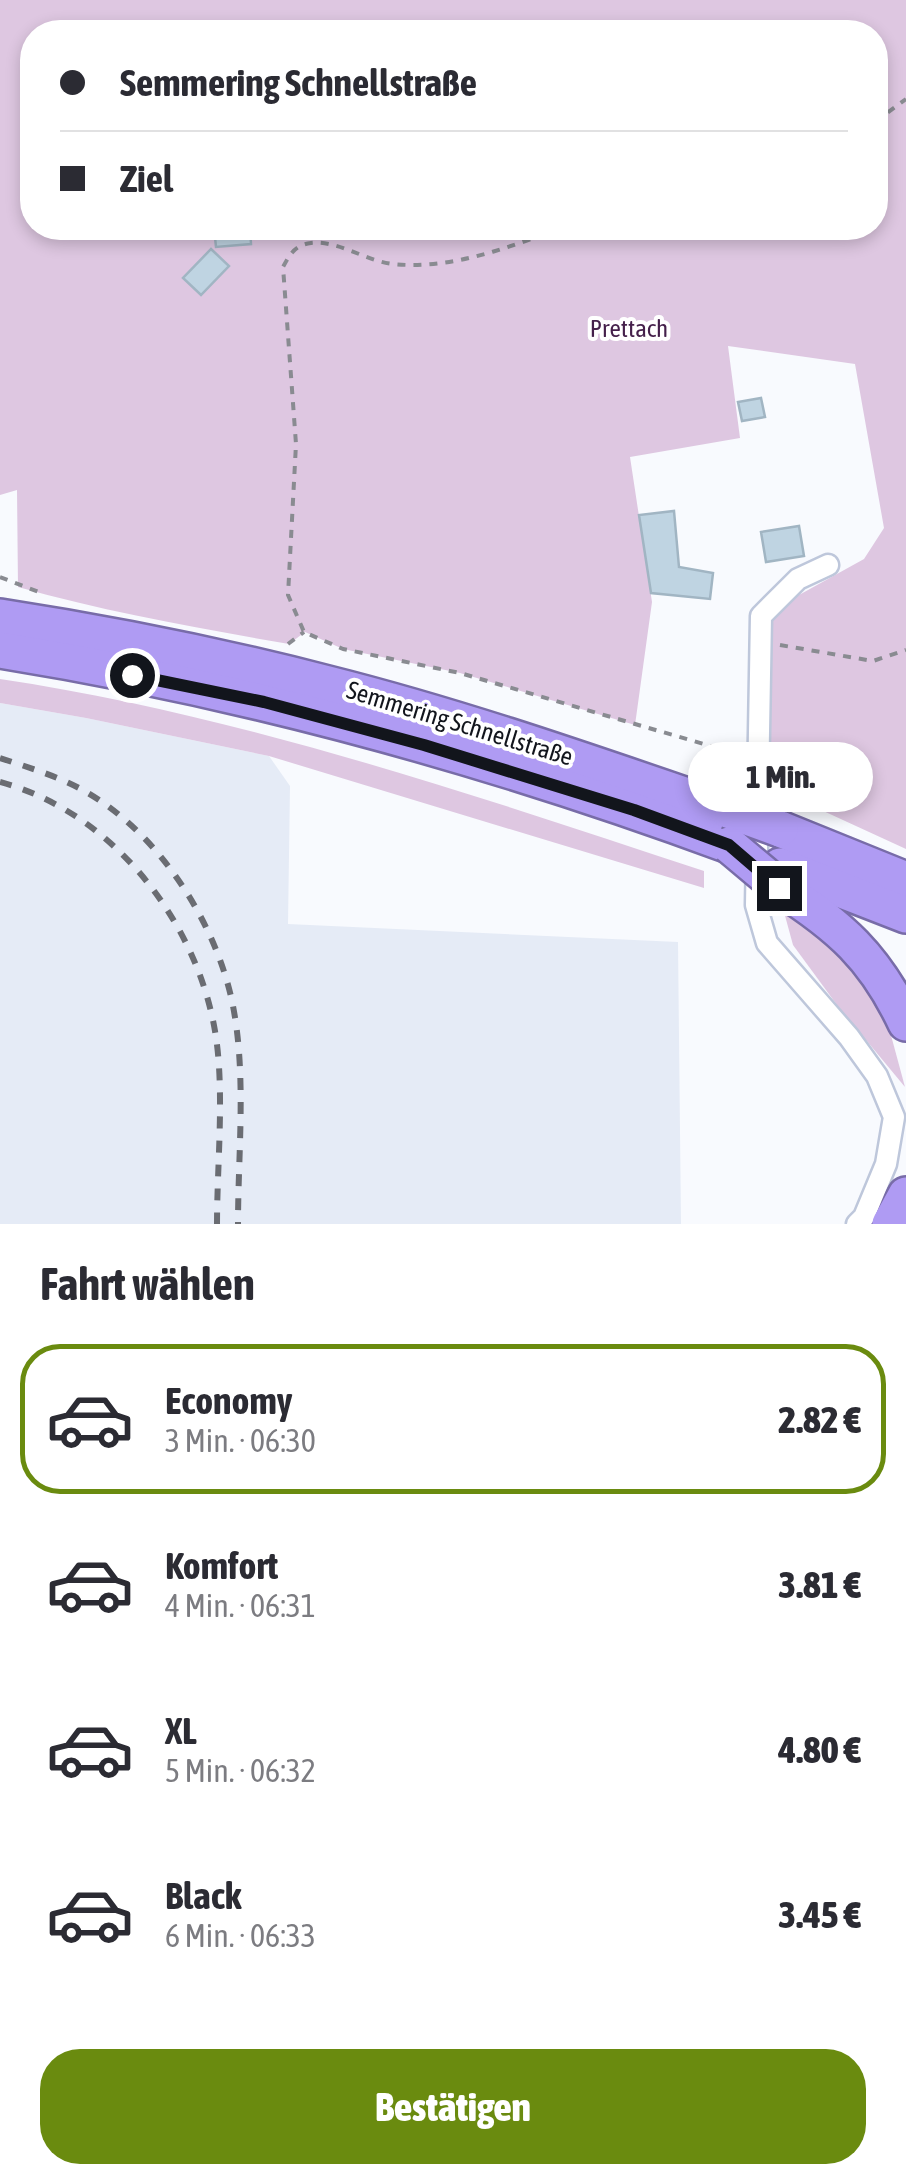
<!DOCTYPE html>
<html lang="de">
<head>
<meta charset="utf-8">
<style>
	:root { --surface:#fff; --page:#f2f2f3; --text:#2b2b33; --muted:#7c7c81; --line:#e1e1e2; --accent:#6a8b0f }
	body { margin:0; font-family:"Asap Condensed",sans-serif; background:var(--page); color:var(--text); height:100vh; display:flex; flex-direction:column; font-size:38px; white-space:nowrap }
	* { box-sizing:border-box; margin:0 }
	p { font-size:32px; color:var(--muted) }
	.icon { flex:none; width:55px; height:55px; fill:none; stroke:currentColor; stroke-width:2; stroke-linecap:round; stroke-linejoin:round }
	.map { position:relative; height:1224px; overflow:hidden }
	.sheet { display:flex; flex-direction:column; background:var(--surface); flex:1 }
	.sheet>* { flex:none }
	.top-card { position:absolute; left:20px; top:20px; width:868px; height:220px; border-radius:40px; box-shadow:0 5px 15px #0003; display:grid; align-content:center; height:220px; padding:0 40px; background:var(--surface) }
	.end { position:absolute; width:45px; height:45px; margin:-22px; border:12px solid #12151c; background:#fff; box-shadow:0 0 0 5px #fff }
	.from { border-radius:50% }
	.bubble { position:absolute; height:70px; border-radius:35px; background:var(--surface); box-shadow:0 5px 15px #0003; font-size:32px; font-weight:800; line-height:70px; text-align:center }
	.top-card b { display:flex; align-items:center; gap:35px; height:95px; font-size:38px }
	.top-card b+b { border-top:2px solid var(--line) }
	.top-card i { width:25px; height:25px; background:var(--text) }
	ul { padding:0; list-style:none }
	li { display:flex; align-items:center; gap:30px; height:150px; margin:0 20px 15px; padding:0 20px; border:5px solid transparent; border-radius:40px }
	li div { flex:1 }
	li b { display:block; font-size:38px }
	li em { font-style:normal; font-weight:800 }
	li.on { border-color:var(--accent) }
	li>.icon { width:90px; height:90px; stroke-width:1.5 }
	h2 { padding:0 40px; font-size:45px; line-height:120px }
	.cta { display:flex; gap:20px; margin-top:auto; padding:20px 40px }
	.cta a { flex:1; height:115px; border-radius:40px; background:var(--accent); color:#fff; font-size:40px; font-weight:800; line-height:115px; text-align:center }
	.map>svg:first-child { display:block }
</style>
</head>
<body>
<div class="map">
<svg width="906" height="1224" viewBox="0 0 906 1224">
	<rect width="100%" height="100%" fill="#f8fafe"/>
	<path fill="#e5ebf6" d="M0,703L86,718L269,756L290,786L288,924L678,942L681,1224H0Z"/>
	<g fill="#dec7e1" fill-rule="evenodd">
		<path d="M0,0H906V849L782,792L790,779L758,749L761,616L864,559L884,528L855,364L728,346L740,438L630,457L652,602L635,725L460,673L343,649L305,632L289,644C197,628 107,612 18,587L17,490L0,495ZM32,32H875V228H32Z"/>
		<path d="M0,679C240,715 474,795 704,871V888L269,756L86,718L0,703Z"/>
		<path d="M784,912L829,942L882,1002L905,1087L837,1005L793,945Z"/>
	</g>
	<g fill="#bfd4e2" stroke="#a1b5c3" stroke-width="2.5">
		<path d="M214,228H250L251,244L216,247Z"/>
		<path d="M211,249L229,266L201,295L183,278Z"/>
		<path d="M761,398L765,417L742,421L738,402Z"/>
		<path d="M674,511L679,567L713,573L710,599L651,593L639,515Z"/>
		<path d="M799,526L804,556L766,562L761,532Z"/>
	</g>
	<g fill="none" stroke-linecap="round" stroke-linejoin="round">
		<g stroke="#bec7db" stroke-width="25">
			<path id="street" d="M828,565L798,579L761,616L756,905L767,943L849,1037L877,1076L894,1117L886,1164L864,1217L857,1224"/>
		</g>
		<g stroke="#786ca8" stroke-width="40">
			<g id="highway">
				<path d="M0,617C110,634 220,656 328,684C463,718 596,765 728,810"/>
				<path d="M0,650C249,690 493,758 729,845"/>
				<path d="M780,829L906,880"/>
				<path d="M780,866L906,915"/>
				<path d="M779,887C840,926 875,957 906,1023"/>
				<path d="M890,1224L906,1195"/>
			</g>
		</g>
		<g stroke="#898b91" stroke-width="4" stroke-dasharray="8 8" stroke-linecap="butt">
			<path d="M875,122L906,99"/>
			<path d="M560,228C508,248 450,270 393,264C365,261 339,240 311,243C295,245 290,254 283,267L296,444L288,595L304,632L343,649L460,673L738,754"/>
			<path d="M0,577L44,594"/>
			<path d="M288,644L304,632"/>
			<path d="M780,645L873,661L906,650"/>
		</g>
		<use href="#street" stroke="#fff" stroke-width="20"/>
		<use href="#highway" stroke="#af9bf3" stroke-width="35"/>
		<g stroke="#6a6c72" stroke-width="6" stroke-dasharray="12 12" stroke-linecap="butt">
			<path d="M0,758C27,767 54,775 79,788C155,828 214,918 232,1001C247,1073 238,1151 238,1224"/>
			<path d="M0,782C112,812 196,920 215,1031C225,1089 217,1164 217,1224"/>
		</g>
		<g stroke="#786ca8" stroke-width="40" stroke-linecap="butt">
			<g id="highway-bridge">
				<path d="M728,810L780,829"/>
				<path d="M729,845L779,887"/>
			</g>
		</g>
		<use href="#highway-bridge" stroke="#af9bf3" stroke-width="35"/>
	</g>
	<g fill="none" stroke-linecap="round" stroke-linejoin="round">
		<path stroke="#12151c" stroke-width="12" d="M132,675L264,702L424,745L634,810L729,845L779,888"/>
	</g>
	<g text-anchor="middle" stroke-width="8" stroke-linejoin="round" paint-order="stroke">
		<g font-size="25" fill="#45204b" stroke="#fff">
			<text x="629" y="337">Prettach</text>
		</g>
		<g font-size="25" fill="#12151c" stroke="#fff">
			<text transform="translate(460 723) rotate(17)" y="9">Semmering Schnellstraße</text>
		</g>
	</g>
</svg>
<i class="end from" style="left:132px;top:675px"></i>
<i class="end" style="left:779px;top:888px"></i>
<div class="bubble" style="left:688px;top:742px;width:185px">1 Min.</div>
<div class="top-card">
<b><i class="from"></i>Semmering Schnellstraße</b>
<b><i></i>Ziel</b>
</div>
</div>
<section class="sheet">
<h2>Fahrt wählen</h2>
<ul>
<li class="on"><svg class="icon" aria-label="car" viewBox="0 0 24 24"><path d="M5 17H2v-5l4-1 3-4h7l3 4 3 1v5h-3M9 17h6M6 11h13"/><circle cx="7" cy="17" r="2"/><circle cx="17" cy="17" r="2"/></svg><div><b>Economy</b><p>3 Min. · 06:30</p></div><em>2.82 €</em></li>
<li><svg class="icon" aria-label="car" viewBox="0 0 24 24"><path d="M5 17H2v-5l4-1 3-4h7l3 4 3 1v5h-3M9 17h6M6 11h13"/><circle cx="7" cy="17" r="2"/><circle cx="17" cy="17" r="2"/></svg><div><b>Komfort</b><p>4 Min. · 06:31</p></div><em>3.81 €</em></li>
<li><svg class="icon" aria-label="car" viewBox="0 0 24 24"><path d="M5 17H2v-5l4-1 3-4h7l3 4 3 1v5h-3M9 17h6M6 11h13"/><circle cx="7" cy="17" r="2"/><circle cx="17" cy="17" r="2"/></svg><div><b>XL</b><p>5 Min. · 06:32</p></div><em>4.80 €</em></li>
<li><svg class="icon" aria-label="car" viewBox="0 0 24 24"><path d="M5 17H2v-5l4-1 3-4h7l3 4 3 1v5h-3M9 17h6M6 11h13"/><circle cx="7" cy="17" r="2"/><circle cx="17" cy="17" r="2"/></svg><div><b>Black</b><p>6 Min. · 06:33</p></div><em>3.45 €</em></li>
</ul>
<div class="cta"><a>Bestätigen</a></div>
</section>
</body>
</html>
